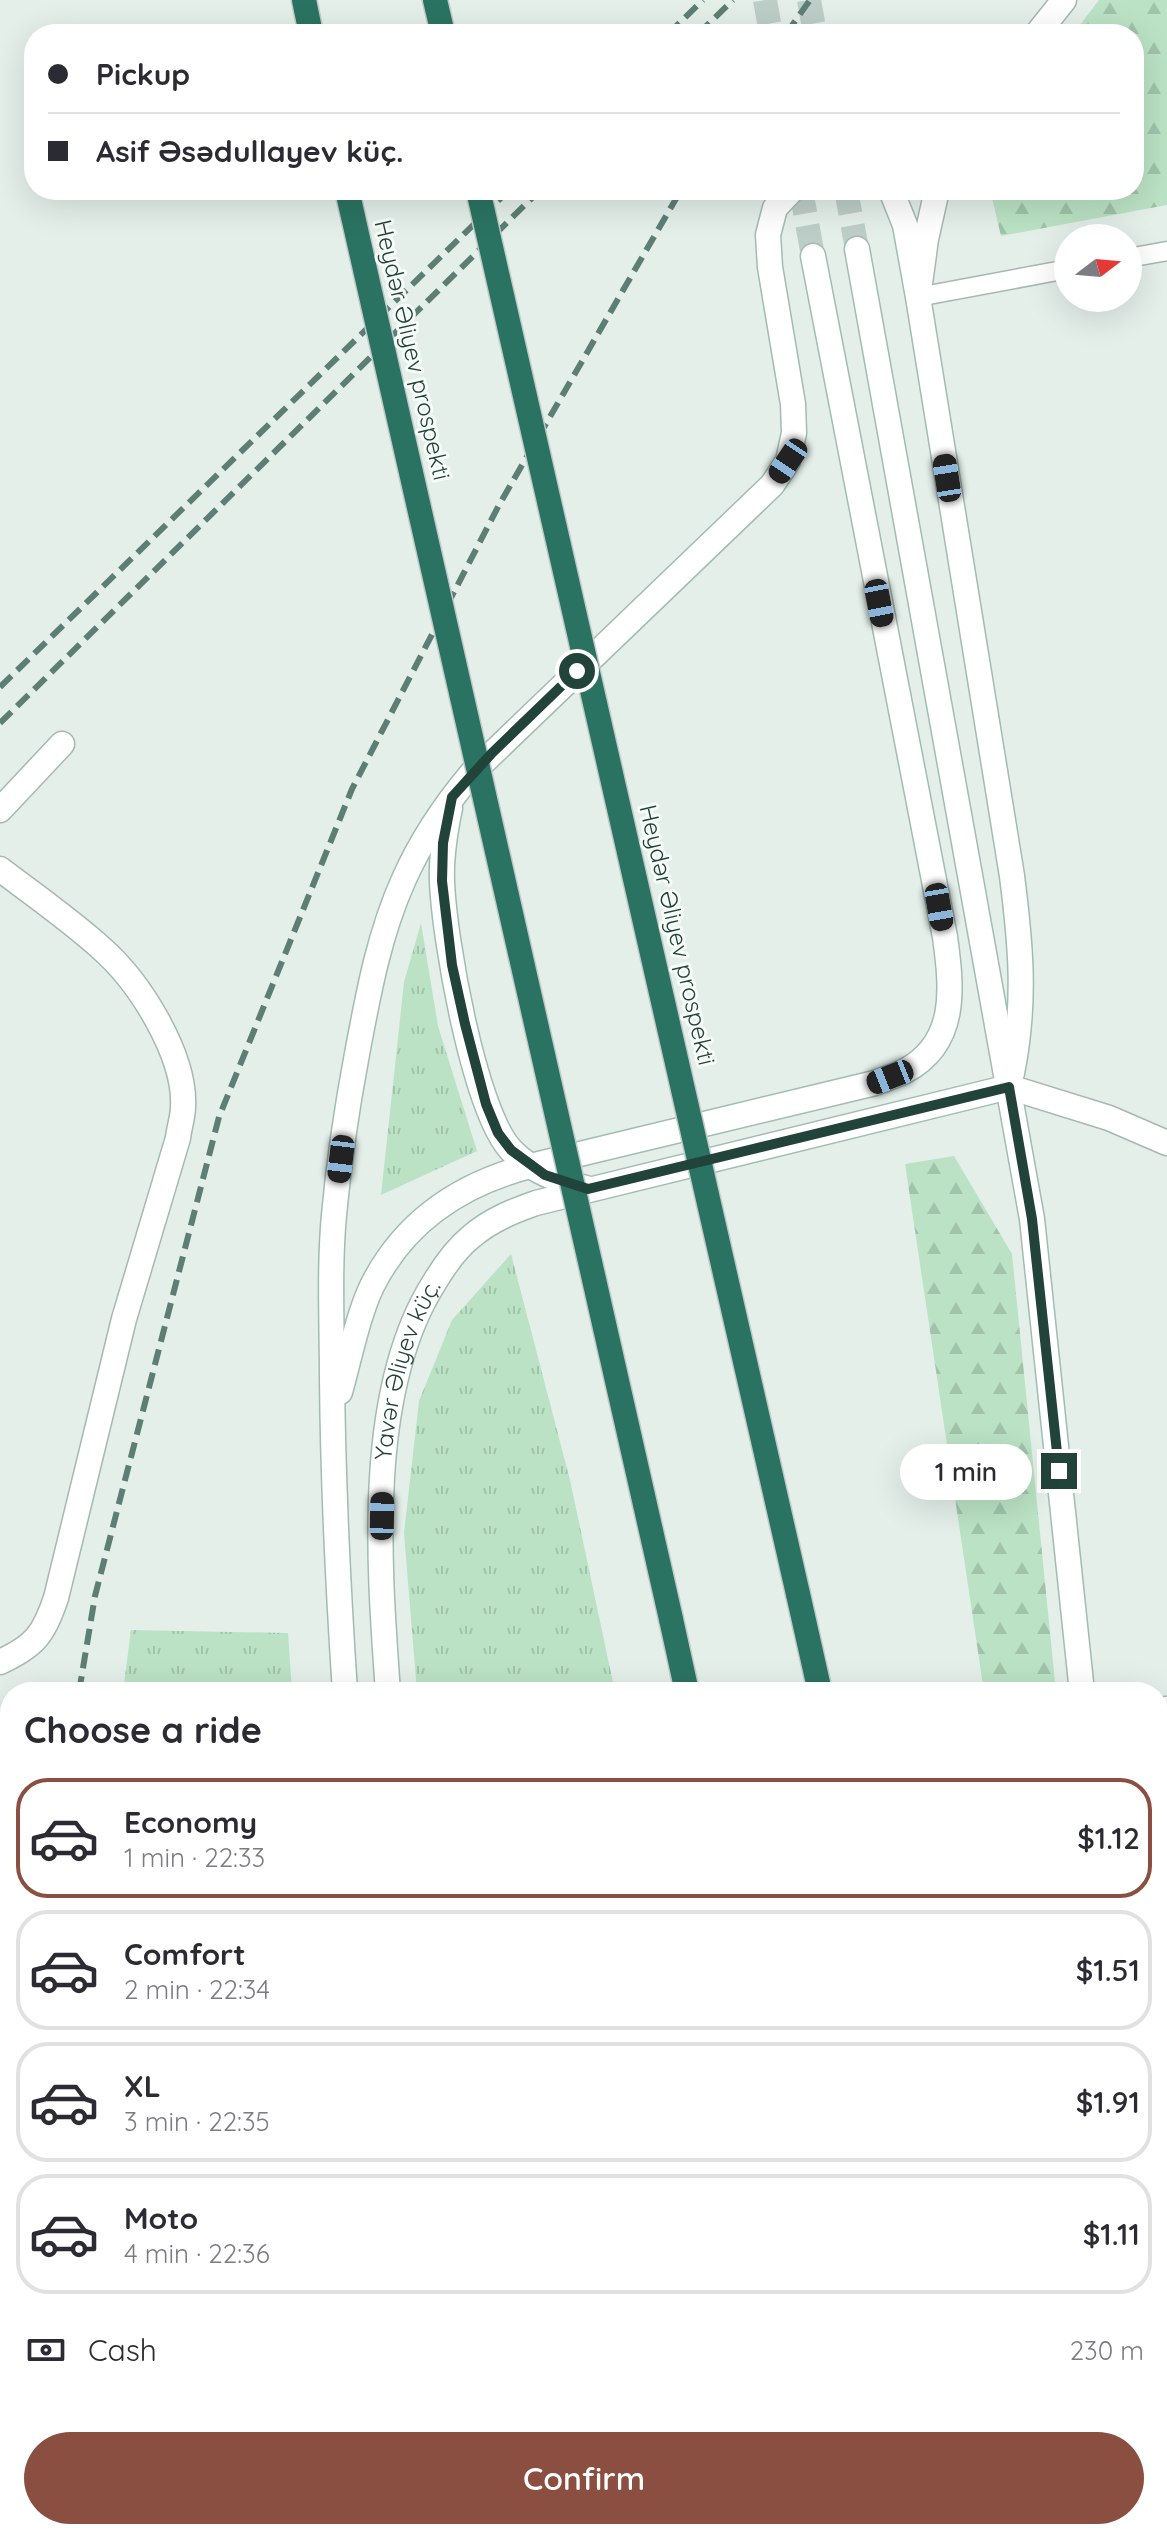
<!DOCTYPE html>
<html lang="en">
<head>
<meta charset="utf-8">
<style>
	:root { --surface:#fff; --page:#f2f2f3; --text:#2b2b33; --muted:#7c7c81; --line:#e1e1e2; --accent:#8a4f41 }
	body { margin:0; font-family:Quicksand,sans-serif; background:var(--page); color:var(--text); height:100vh; display:flex; flex-direction:column; font-size:30px; white-space:nowrap }
	* { box-sizing:border-box; margin:0 }
	p { font-size:26px; color:var(--muted) }
	.icon { flex:none; width:44px; height:44px; fill:none; stroke:currentColor; stroke-width:2; stroke-linecap:round; stroke-linejoin:round }
	.map { position:relative; flex:1; overflow:hidden }
	.details { position:absolute; left:0px; top:1682px; width:1168px; height:858px; display:flex; flex-direction:column; background:var(--surface); border-radius:32px 32px 0 0; box-shadow:0 8px 32px #0002 }
	.details>* { flex:none }
	.banner { position:absolute; left:24px; top:24px; width:1120px; height:176px; border-radius:32px; box-shadow:0 8px 32px #0002; display:grid; align-content:center; height:176px; padding:0 24px; background:var(--surface) }
	.needle { width:52px; rotate:74deg }
	.fabs { position:absolute; left:1054px; top:224px; display:grid; gap:16px }
	.fabs a { display:grid; place-items:center; width:88px; height:88px; border-radius:50%; background:var(--surface); box-shadow:0 8px 32px #0002; font-size:40px }
	.end { position:absolute; width:36px; height:36px; margin:-18px; border:10px solid #214339; background:#fff; box-shadow:0 0 0 4px #fff }
	.from { border-radius:50% }
	.bubble { position:absolute; height:56px; border-radius:28px; background:var(--surface); box-shadow:0 8px 32px #0002; font-size:26px; font-weight:600; line-height:56px; text-align:center }
	.car { position:absolute; width:24px; height:48px; margin:-24px -12px; border-radius:10px; box-shadow:0 0 6px 2px #0007; background:linear-gradient(#222 24%,#8ab4d8 0 40%,#222 0 76%,#8ab4d8 0 86%,#222 0) }
	.banner b { display:flex; align-items:center; gap:28px; height:76px; font-size:30px }
	.banner b+b { border-top:2px solid var(--line) }
	.banner i { width:20px; height:20px; background:var(--text) }
	ul { padding:0; list-style:none }
	li { display:flex; align-items:center; gap:24px; height:120px; margin:0 16px 12px; padding:0 8px; border:4px solid var(--line); border-radius:32px }
	li div { flex:1 }
	li b { display:block; font-size:30px }
	li em { font-style:normal; font-weight:600 }
	li.active { border-color:var(--accent) }
	li>.icon { width:72px; height:72px; stroke-width:1.5 }
	h2 { padding:0 24px; font-size:36px; line-height:96px }
	.pay { display:flex; align-items:center; gap:20px; height:88px; padding:0 24px; font-size:30px }
	.pay p { margin-inline-start:auto }
	.action { display:flex; gap:16px; margin-top:auto; padding:16px 24px }
	.action a { flex:1; height:92px; border-radius:48px; background:var(--accent); color:#fff; font-size:32px; font-weight:600; line-height:92px; text-align:center }
	.map>svg:first-child { display:block }
</style>
</head>
<body>
<div class="map">
<svg width="1167" height="2539" viewBox="0 0 1167 2539">
	<defs>
		<pattern id="grass-tufts" width="24" height="20" patternUnits="userSpaceOnUse" patternTransform="scale(2)"><rect width="24" height="20" fill="#bbe2c5"/><path d="M3 7l-1-3M5 7V3M7 7l1-3M15 17l-1-3M17 17v-4M19 17l1-3" fill="none" stroke="#a0c3aa"/></pattern>
		<pattern id="forest-firs" width="22" height="20" patternUnits="userSpaceOnUse" patternTransform="scale(2)"><rect width="22" height="20" fill="#bbe2c5"/><path d="M5 1l3.5 6h-7zM16 11l3.5 6h-7z" fill="#a0c3aa"/></pattern>
	</defs>
	<rect width="100%" height="100%" fill="#e4efea"/>
	<g fill="url(#grass-tufts)">
		<path d="M421,923L438,1026L477,1151L381,1195L404,982Z"/>
		<path d="M511,1254L570,1480L615,1692H417L404,1533L419,1401L452,1320Z"/>
		<path d="M131,1630L288,1633L292,1692H123Z"/>
		<path d="M65,2530H354L352,2539H65Z"/>
		<path d="M486,2530H787L789,2539H486Z"/>
	</g>
	<g fill="url(#forest-firs)">
		<path d="M1099,0H1167V205L1001,236L990,190H1134V34H1073Z"/>
		<path d="M954,1156L1012,1254L1056,1692H984L905,1164Z"/>
		<path d="M1091,2530H1135L1136,2539H1092Z"/>
	</g>
	<g fill="none" stroke-linecap="round" stroke-linejoin="round">
		<g stroke="#bdcdc7" stroke-width="24" stroke-dasharray="24 12" stroke-linecap="butt">
			<path d="M765,0L771,34"/>
			<path d="M809,0L815,34"/>
			<path d="M801,190L813,256"/>
			<path d="M846,190L857,249"/>
		</g>
		<g stroke="#a6b8b1" stroke-width="21">
			<g id="lane">
				<path d="M1128,258L1167,251"/>
				<path d="M918,297L1068,269"/>
			</g>
		</g>
		<g stroke="#a6b8b1" stroke-width="27">
			<g id="street">
				<path d="M1037,34L1064,0"/>
				<path d="M919,291L926,239L937,190"/>
				<path d="M0,810L62,744"/>
				<path d="M0,869C34,895 70,920 101,948C140,982 186,1056 183,1107C183,1117 179,1128 178,1138L124,1319L56,1598C44,1634 35,1646 0,1662"/>
				<path d="M1009,1087L1109,1118L1167,1143"/>
				<path d="M1158,1710L1167,1709"/>
			</g>
		</g>
		<g stroke="#a1bcb2" stroke-width="27">
			<g id="secondary">
				<path d="M891,190L905,225L918,297L1012,876C1021,946 1026,1003 1012,1073"/>
				<path d="M857,249L1032,1219L1082,1692"/>
				<path d="M450,808C445,832 441,856 442,881C444,938 474,1110 511,1150C531,1171 558,1181 586,1188"/>
				<path d="M340,1392C349,1360 358,1315 372,1286C405,1220 461,1184 530,1166L875,1083C885,1079 895,1076 905,1071C958,1043 952,988 945,937L813,256"/>
				<path d="M345,1692C338,1587 333,1483 332,1378C332,1324 329,1269 334,1215C339,1161 347,1107 357,1054C368,995 379,934 404,879C421,841 445,805 472,773L772,485L788,461L794,433L793,404L770,267L768,235L775,208L792,190"/>
				<path id="s1" d="M388,1692C379,1567 365,1392 434,1283C444,1266 457,1248 472,1236C491,1220 513,1211 536,1203L1009,1087"/>
				<path d="M1158,2446L1167,2535"/>
				<path d="M406,2530L407,2539"/>
				<path d="M453,2530L454,2539"/>
			</g>
		</g>
		<g stroke="#c1cac8" stroke-width="27">
			<g id="highway">
				<path d="M304,0L311,34"/>
				<path d="M435,0L443,34"/>
				<path d="M798,1594L820,1692"/>
				<path d="M671,1619L687,1692"/>
				<path d="M846,2530L848,2539"/>
				<path d="M981,2530L983,2539"/>
			</g>
		</g>
		<use href="#lane" stroke="#fff" stroke-width="18"/>
		<use href="#street" stroke="#fff" stroke-width="24"/>
		<use href="#secondary" stroke="#fff" stroke-width="24"/>
		<use href="#highway" stroke="#2a7362" stroke-width="24"/>
		<g stroke="#5c7e75" stroke-width="6" stroke-dasharray="16 8" stroke-linecap="butt">
			<path d="M668,34L703,0"/>
			<path d="M698,34L733,0"/>
			<path d="M786,34L810,0"/>
			<path d="M0,687L509,190"/>
			<path d="M0,723L540,190"/>
			<path d="M79,1692L95,1596L219,1117L352,789L499,505L681,190"/>
			<path d="M4,2539L10,2285"/>
		</g>
		<g stroke="#c1cac8" stroke-width="27" stroke-linecap="butt">
			<g id="highway-bridge">
				<path d="M347,190L671,1619"/>
				<path d="M478,190L798,1594"/>
			</g>
		</g>
		<use href="#highway-bridge" stroke="#2a7362" stroke-width="24"/>
	</g>
	<g fill="none" stroke-linecap="round" stroke-linejoin="round">
		<path stroke="#214339" stroke-width="10" d="M577,671L492,753L452,797L443,843L442,881L452,965L465,1024L486,1104L498,1133L511,1150L545,1175L588,1189L1009,1087L1032,1219L1059,1471"/>
	</g>
	<g text-anchor="middle" stroke-width="6" stroke-linejoin="round" paint-order="stroke">
		<g font-size="24" fill="#214339" stroke="#f6fbf8">
			<text transform="translate(412 350) rotate(77)" y="8">Heydər Əliyev prospekti</text>
			<text transform="translate(677 935) rotate(77)" y="8">Heydər Əliyev prospekti</text>
			<text dy="8" stroke="none"><textPath href="#s1" startOffset="326">Yavər Əliyev küç.</textPath></text>
		</g>
	</g>
</svg>
<div class="fabs">
<a><svg class="needle" viewBox="-14 -14 28 28"><path d="M0-13l5 13h-10z" fill="#e53935"/><path d="M0 13l5-13h-10z" fill="#7c7c81"/></svg></a>
</div>
<i class="end from" style="left:577px;top:671px"></i>
<i class="end" style="left:1059px;top:1471px"></i>
<div class="bubble" style="left:900px;top:1444px;width:132px">1 min</div>
<i class="car" style="left:788px;top:461px;rotate:214deg"></i>
<i class="car" style="left:947px;top:478px;rotate:351deg"></i>
<i class="car" style="left:879px;top:603px;rotate:169deg"></i>
<i class="car" style="left:939px;top:907px;rotate:170deg"></i>
<i class="car" style="left:890px;top:1077px;rotate:248deg"></i>
<i class="car" style="left:341px;top:1159px;rotate:187deg"></i>
<i class="car" style="left:382px;top:1516px;rotate:1deg"></i>
<div class="banner">
<b><i class="from"></i>Pickup</b>
<b><i></i>Asif Əsədullayev küç.</b>
</div>
<section class="details">
<h2>Choose a ride</h2>
<ul>
<li class="active"><svg class="icon" aria-label="car" viewBox="0 0 24 24"><path d="M5 17H2v-5l4-1 3-4h7l3 4 3 1v5h-3M9 17h6M6 11h13"/><circle cx="7" cy="17" r="2"/><circle cx="17" cy="17" r="2"/></svg><div><b>Economy</b><p>1 min · 22:33</p></div><em>$1.12</em></li>
<li><svg class="icon" aria-label="car" viewBox="0 0 24 24"><path d="M5 17H2v-5l4-1 3-4h7l3 4 3 1v5h-3M9 17h6M6 11h13"/><circle cx="7" cy="17" r="2"/><circle cx="17" cy="17" r="2"/></svg><div><b>Comfort</b><p>2 min · 22:34</p></div><em>$1.51</em></li>
<li><svg class="icon" aria-label="car" viewBox="0 0 24 24"><path d="M5 17H2v-5l4-1 3-4h7l3 4 3 1v5h-3M9 17h6M6 11h13"/><circle cx="7" cy="17" r="2"/><circle cx="17" cy="17" r="2"/></svg><div><b>XL</b><p>3 min · 22:35</p></div><em>$1.91</em></li>
<li><svg class="icon" aria-label="car" viewBox="0 0 24 24"><path d="M5 17H2v-5l4-1 3-4h7l3 4 3 1v5h-3M9 17h6M6 11h13"/><circle cx="7" cy="17" r="2"/><circle cx="17" cy="17" r="2"/></svg><div><b>Moto</b><p>4 min · 22:36</p></div><em>$1.11</em></li>
</ul>
<div class="pay"><svg class="icon" aria-label="cash" viewBox="0 0 24 24"><path d="M3 7h18v10H3z"/><circle cx="12" cy="12" r="2"/></svg>Cash<p>230 m</p></div>
<div class="action"><a>Confirm</a></div>
</section>
</div>
</body>
</html>
